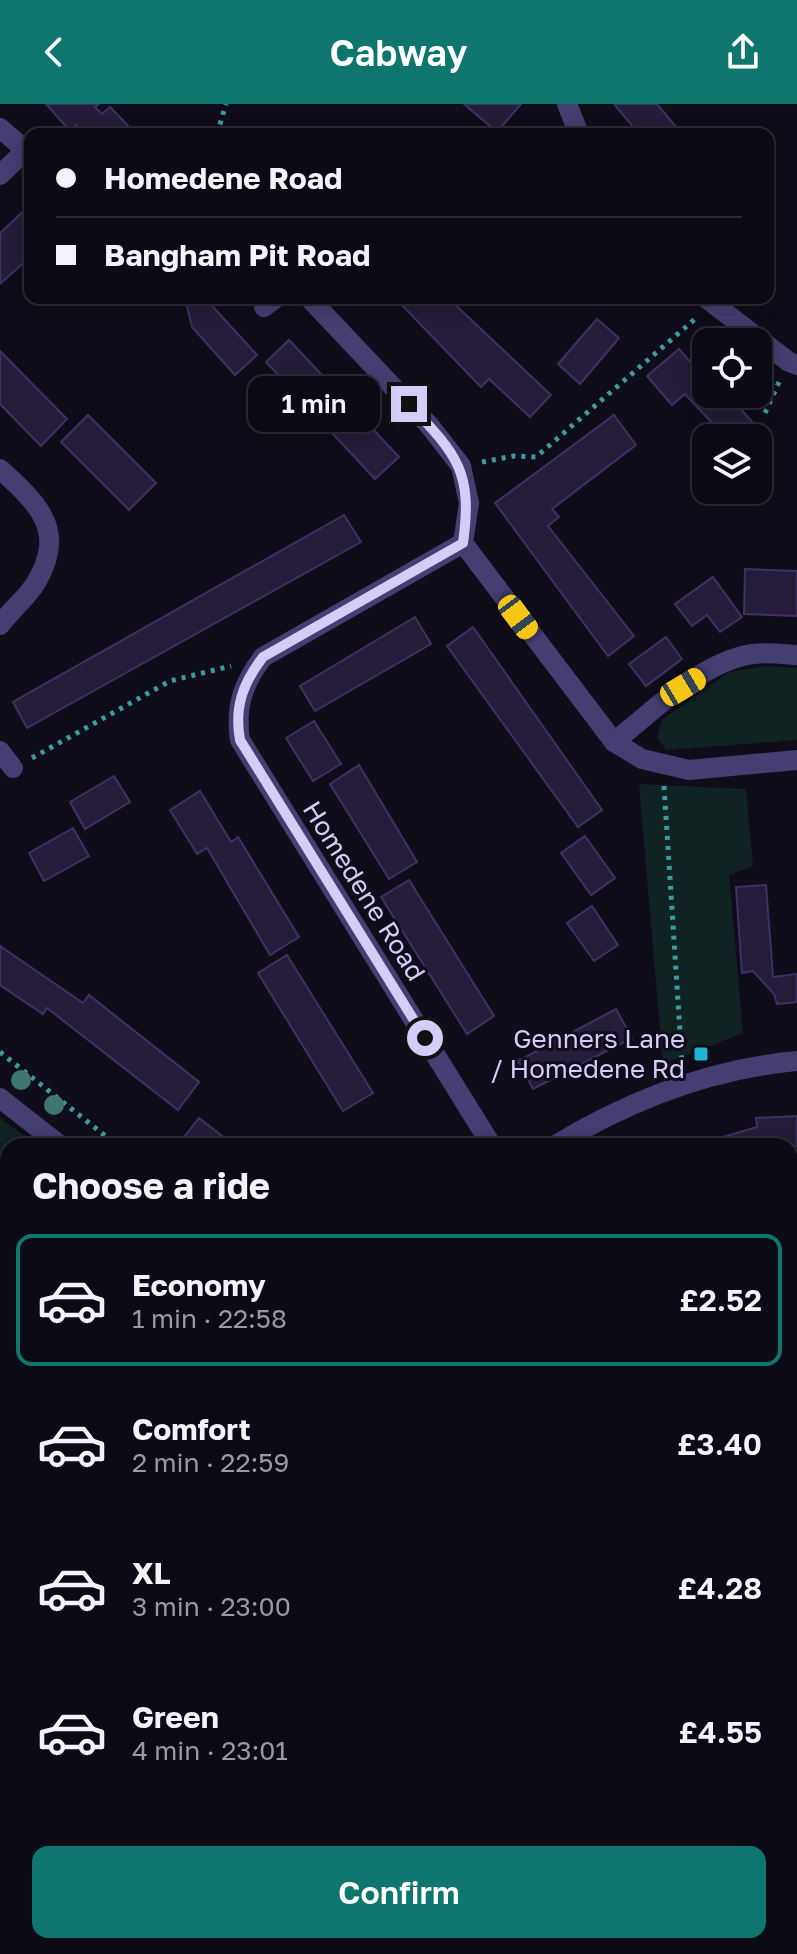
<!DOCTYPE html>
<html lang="en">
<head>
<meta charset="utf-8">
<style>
	:root { --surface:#0c0a14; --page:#1a1822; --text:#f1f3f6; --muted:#9a9aa0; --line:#2c2b34; --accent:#0f766e }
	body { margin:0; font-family:"Golos Text",sans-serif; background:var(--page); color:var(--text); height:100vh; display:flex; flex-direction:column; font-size:30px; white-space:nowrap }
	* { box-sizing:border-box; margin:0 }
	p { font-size:26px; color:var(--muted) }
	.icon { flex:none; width:44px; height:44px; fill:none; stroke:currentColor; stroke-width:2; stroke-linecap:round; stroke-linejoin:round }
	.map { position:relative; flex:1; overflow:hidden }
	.sheet { position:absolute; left:0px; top:1034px; width:798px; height:816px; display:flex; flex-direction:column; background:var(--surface); border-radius:24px 24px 0 0; box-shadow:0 4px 20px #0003,0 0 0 2px var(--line) }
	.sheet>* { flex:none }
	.top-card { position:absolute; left:24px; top:24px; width:750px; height:176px; border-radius:16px; box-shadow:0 4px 20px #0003,0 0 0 2px var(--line); display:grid; align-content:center; height:176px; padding:0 32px; background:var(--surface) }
	.fabs { position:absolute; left:692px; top:224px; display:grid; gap:16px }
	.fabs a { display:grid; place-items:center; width:80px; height:80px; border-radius:16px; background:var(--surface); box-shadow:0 4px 20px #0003,0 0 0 2px var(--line); font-size:40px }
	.end { position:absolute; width:36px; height:36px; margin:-18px; border:10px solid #d5cdf8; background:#111; box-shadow:0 0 0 4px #111 }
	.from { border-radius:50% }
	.bubble { position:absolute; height:56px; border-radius:16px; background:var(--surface); box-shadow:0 4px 20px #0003,0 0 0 2px var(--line); font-size:26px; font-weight:600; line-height:56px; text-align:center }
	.car { position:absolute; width:24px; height:48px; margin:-24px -12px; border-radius:10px; box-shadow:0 0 6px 2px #0007; background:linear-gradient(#f5c518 24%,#345 0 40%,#f5c518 0 76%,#345 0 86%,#f5c518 0) }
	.top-card b { display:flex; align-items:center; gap:28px; height:76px; font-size:30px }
	.top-card b+b { border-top:2px solid var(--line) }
	.top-card i { width:20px; height:20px; background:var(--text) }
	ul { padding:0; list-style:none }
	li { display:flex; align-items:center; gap:24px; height:132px; margin:0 16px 12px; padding:0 16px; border:4px solid transparent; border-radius:16px }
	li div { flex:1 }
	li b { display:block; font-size:30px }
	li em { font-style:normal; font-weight:600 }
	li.current { border-color:var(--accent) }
	li>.icon { width:72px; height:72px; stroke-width:1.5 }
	h2 { padding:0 32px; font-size:36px; line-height:96px }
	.action { display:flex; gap:16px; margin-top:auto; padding:16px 32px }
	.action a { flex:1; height:92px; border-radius:16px; background:var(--accent); color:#fff; font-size:32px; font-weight:600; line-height:92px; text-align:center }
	header { display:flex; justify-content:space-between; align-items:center; height:104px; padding:0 32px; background:var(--accent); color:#fff; font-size:36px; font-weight:600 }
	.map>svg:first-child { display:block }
</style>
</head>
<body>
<header><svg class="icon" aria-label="back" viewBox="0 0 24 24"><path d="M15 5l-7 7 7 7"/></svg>Cabway<svg class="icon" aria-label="share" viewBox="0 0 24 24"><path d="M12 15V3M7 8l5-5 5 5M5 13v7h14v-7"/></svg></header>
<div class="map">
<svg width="797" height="1850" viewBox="0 0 797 1850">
	<rect width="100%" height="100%" fill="#100d1a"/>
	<g fill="#112223">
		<path d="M764,562L797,564V636L666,646L657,633L662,616L729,568Z"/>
		<path d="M639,680L746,685L753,762L729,771L743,929L663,960Z"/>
		<path d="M0,1014L38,1042H8V1321L0,1320Z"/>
		<path d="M797,1300V1850H0V1598L8,1585V1842H790V1301Z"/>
	</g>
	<g fill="#241c38" stroke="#3e3161" stroke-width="2">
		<path d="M46,0H99L95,3L102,10L110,3L136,30H82L76,21L70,27Z"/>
		<path d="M464,0H521L497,28Z"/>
		<path d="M614,0H657L682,30H639Z"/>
		<path d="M30,101V153L0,180V129Z"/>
		<path d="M185,194H205L257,251L235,271L192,223Z"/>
		<path d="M395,194H448L551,291L530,313L489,275L481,283Z"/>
		<path d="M597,215L619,234L580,280L558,260Z"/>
		<path d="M289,236L399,353L375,375L266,258Z"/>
		<path d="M679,245L706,276V290H727L767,334H726L685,290L672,301L647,272Z"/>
		<path d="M0,247L67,315L41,342L0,300Z"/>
		<path d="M88,311L156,379L129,406L61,338Z"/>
		<path d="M614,311L636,341L552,405L559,413L548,422L634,532L608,552L495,399Z"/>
		<path d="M344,411L361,438L27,624L13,598Z"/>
		<path d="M745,465L797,467V512L744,510Z"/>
		<path d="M713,473L742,513L720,528L707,511L692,522L675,500Z"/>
		<path d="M415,513L431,540L315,607L300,582Z"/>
		<path d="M473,523L602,706L578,723L447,542Z"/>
		<path d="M666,533L682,555L646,582L629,560Z"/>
		<path d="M314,617L341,660L313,677L286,634Z"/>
		<path d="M359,661L417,758L389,775L330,680Z"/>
		<path d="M114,672L130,698L85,725L70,698Z"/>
		<path d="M200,687L231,738L238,733L299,833L270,851L207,744L197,750L170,706Z"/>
		<path d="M73,724L89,752L44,777L29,749Z"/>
		<path d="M585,732L615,774L591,791L561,749Z"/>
		<path d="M409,776L494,912L467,930L381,793Z"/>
		<path d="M766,781L773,873L797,870V898L777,900L774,890L753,867L742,869L736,783Z"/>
		<path d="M592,802L618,841L594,857L567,819Z"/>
		<path d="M0,842L83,899L89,891L199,978L178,1006L47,904L43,910L0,881Z"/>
		<path d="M287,851L373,989L343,1007L258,869Z"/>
		<path d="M616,905L632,934L533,985L518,957Z"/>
		<path d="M797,1012V1042H714L713,1036L757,1023L756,1014Z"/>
		<path d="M199,1014L235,1042H177Z"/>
	</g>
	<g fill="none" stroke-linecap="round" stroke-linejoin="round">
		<g stroke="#3c9b9d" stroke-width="5" stroke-dasharray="4 6" stroke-linecap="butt">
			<path d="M217,30L226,0"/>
			<path d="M765,309L779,278"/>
			<path d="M482,358L514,352L536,353L695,215"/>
			<path d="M32,654L170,577L231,562"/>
			<path d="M664,682L682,959"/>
			<path d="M0,948L118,1042"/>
			<path d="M0,1259L6,1274V1324"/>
			<path d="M790,1354L797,1353"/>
			<path d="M790,1690L797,1692"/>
			<path d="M790,1830L797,1828"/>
			<path d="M595,1842L601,1850"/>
			<path d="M737,1850L758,1842"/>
		</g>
		<g stroke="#443e72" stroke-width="20">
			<path d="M567,0L579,30"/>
			<path d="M0,24L30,50"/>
			<path d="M0,71L26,46"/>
			<path d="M309,194L429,321L461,362L469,399L463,439L614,638L642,655L689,666L797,656"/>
			<path d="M706,194L789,258L797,261"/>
			<path d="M264,203L276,194"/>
			<path d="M0,365C37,399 67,425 37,477C28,493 11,506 0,521"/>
			<path d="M463,439L263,553C243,579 235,603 240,636L492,1042"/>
			<path d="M614,638C652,608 694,565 742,552C760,547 779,550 797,551"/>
			<path d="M0,647L13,664"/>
			<path d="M0,994L61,1042"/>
			<path d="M554,1042C628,997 710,965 797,957"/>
			<path d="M790,1211H797"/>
			<path d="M0,1345H8"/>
			<path d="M0,1362L8,1365"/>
			<path d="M0,1517L8,1505"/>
		</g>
	</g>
	<g fill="#3e7672">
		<circle cx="21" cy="976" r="10"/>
		<circle cx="54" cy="1001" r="10"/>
	</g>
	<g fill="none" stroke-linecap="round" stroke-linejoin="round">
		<path stroke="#d5cdf8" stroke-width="10" d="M409,300C457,351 473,367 463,439L263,553C243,579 234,603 240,636L425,934"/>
	</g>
	<rect fill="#1eb3d3" stroke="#100d1a" stroke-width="3" x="693" y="942" width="16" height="16" rx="4"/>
	<g text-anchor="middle" stroke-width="6" stroke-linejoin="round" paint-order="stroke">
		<g font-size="26" fill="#d5cdf8" stroke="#100d1a">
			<text transform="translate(364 787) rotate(58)" y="9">Homedene Road</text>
		</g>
		<g font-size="26" fill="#d5cdf8" stroke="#100d1a" text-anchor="end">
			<text x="685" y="944">Genners Lane<tspan x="685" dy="30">/ Homedene Rd</tspan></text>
		</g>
	</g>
</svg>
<div class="fabs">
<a><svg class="icon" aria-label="locate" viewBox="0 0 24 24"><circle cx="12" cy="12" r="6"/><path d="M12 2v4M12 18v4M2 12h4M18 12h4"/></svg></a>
<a><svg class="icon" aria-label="layers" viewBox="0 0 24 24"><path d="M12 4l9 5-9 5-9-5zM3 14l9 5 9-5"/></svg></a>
</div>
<i class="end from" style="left:425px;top:934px"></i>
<i class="end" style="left:409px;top:300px"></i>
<div class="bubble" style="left:248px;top:272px;width:132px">1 min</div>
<i class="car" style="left:518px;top:513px;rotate:143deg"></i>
<i class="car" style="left:683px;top:583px;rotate:59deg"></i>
<div class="top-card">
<b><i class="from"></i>Homedene Road</b>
<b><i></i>Bangham Pit Road</b>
</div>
<section class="sheet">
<h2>Choose a ride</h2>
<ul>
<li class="current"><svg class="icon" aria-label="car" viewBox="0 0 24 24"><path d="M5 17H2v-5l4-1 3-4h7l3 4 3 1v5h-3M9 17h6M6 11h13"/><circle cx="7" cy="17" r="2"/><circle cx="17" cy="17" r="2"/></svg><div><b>Economy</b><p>1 min · 22:58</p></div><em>£2.52</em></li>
<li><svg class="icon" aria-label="car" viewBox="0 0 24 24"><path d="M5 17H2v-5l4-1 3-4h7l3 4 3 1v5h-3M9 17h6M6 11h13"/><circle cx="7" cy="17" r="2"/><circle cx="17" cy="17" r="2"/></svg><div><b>Comfort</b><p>2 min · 22:59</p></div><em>£3.40</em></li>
<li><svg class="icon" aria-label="car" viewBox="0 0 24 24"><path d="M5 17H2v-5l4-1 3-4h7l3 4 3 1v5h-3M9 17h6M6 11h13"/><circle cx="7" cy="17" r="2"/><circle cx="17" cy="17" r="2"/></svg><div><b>XL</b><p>3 min · 23:00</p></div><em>£4.28</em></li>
<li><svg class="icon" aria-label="car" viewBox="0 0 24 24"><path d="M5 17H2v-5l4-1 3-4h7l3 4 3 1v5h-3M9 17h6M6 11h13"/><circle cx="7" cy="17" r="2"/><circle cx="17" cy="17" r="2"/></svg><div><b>Green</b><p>4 min · 23:01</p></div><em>£4.55</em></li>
</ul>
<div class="action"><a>Confirm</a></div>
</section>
</div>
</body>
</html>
